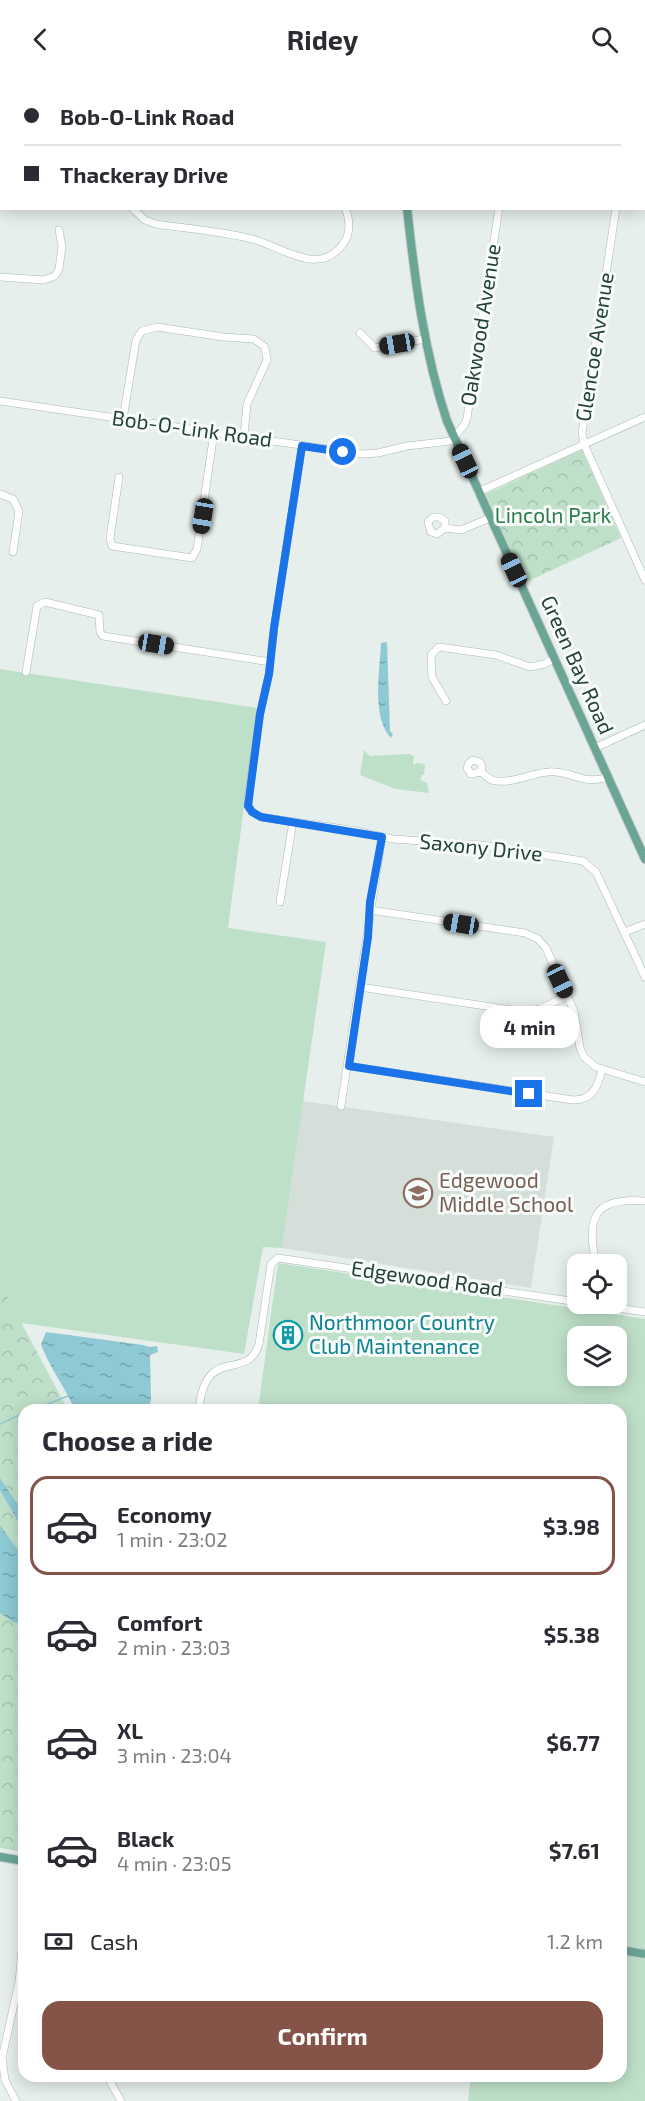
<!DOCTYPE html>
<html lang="en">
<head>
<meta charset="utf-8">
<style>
	:root { --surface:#fff; --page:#f7f7f7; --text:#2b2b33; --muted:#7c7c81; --line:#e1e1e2; --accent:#855347 }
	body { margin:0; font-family:"Exo 2",sans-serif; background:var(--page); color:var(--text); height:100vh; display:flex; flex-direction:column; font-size:22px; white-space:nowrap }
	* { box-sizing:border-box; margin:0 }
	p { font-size:20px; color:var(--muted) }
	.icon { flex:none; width:33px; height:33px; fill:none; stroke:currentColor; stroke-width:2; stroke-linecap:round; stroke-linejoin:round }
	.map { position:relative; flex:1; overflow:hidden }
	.drawer { position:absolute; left:18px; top:1326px; width:609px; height:678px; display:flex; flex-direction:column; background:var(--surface); border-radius:18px; box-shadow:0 3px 15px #0003 }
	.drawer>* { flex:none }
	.guide { position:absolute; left:0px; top:0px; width:645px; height:132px; box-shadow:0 3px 15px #0003; display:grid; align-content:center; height:132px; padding:0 24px; background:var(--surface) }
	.controls { position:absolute; left:567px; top:1176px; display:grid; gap:12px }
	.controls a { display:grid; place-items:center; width:60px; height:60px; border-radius:12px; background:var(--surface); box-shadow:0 3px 15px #0003; font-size:30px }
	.end { position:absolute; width:27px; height:27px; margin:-14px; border:8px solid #1a73e8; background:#fff; box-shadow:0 0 0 3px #fff }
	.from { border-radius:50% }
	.bubble { position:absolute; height:42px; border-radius:18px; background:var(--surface); box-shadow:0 3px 15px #0003; font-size:20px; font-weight:700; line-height:42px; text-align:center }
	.car { position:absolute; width:18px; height:36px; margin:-18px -9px; border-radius:8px; box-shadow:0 0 4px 2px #0007; background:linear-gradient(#222 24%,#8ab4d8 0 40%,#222 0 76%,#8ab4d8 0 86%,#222 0) }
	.guide b { display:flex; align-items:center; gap:21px; height:57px; font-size:22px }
	.guide b+b { border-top:2px solid var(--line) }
	.guide i { width:15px; height:15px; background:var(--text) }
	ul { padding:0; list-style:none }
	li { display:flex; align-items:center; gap:18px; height:99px; margin:0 12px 9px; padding:0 12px; border:3px solid transparent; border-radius:18px }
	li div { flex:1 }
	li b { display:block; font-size:22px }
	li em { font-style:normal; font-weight:700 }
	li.current { border-color:var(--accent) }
	li>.icon { width:54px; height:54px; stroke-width:1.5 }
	h2 { padding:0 24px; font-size:27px; line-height:72px }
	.pay { display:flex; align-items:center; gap:15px; height:66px; padding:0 24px; font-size:22px }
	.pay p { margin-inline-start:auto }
	.button { display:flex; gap:12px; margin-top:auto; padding:12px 24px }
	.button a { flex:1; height:69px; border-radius:18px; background:var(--accent); color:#fff; font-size:24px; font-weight:700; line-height:69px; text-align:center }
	header { display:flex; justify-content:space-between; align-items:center; height:78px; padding:0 24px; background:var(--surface); font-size:27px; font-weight:700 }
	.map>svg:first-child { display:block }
</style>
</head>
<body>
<header><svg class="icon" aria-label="back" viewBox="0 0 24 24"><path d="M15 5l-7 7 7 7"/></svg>Ridey<svg class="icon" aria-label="search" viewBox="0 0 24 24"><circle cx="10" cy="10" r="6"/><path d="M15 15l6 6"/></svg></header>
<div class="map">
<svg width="645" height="2023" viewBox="0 0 645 2023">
	<defs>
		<pattern id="park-crowns" width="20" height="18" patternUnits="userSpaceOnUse" patternTransform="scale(1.5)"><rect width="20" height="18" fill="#bfe0c8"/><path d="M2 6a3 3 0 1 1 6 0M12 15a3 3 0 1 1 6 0" fill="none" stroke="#a4c1ad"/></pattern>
		<pattern id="water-ripples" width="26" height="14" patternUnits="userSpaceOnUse" patternTransform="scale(1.5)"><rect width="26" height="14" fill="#8ec9d4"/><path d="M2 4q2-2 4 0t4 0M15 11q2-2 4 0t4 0" fill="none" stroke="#74a5ad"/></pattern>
	</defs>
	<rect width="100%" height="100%" fill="#e6efeb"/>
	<path fill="#d4dfda" d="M303,1023L554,1059L531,1210L282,1170Z"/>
	<g fill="#bfe0c8" fill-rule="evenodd">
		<path d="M0,591L257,630L228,850L326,864L282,1170L263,1169L244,1276L21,1245L0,1205Z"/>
		<path d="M364,672L370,678L409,676L414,678L413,687L417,685L425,686L424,697H422L420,702L427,705L429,715L396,711L360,697Z"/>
		<path d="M278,1185L645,1241V2023H468L471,1998H621V1332H258ZM578,1258H616V1298H578Z"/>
	</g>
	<g fill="url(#park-crowns)">
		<path d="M582,372L621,460L524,505L486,416Z"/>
		<path d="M0,1205L68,1332H24V1774L0,1770Z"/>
	</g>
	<g fill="url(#water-ripples)">
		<path d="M387,564L390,653L393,656L391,660C371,639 380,592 381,565Z"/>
		<path d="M46,1254L143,1267L150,1269L157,1268L158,1274L150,1277L151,1322L148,1332H75C65,1309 49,1289 41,1266Z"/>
		<path d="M0,1400L24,1436V1454L0,1412Z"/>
		<path d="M0,1447L20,1475L24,1485V1546L13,1544L0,1535Z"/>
	</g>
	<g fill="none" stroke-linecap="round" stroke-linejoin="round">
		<g stroke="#8ec9d4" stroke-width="1.5">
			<path d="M32,1332L68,1318"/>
			<path d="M0,1346L24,1335"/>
		</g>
		<path stroke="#bfccc8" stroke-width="7" stroke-dasharray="7 3.5" stroke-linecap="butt" d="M644,38H645"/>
		<g stroke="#a8b8b2" stroke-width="8">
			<g id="minor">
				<path d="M14,0L33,2"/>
				<path d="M96,0L99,2"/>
				<path d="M41,2L51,0"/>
				<path d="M77,2L78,0"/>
				<path d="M519,2V0"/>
				<path d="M644,92L645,96"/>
				<path d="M132,130L145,142L156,146C188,151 220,153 252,161C281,168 319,200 343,166C351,156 350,141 345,130"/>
				<path d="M616,130L582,355L584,366L645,502"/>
				<path d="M0,199L44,202L55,198L59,191L62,169L59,152"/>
				<path d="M360,255L375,270L425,261"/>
				<path d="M0,323L362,376L378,375L407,368L451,363L465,346L467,340L499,130"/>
				<path d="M123,341L136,262L142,253L157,249L223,259L254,261L265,269L267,282L247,326L244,358"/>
				<path d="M302,368L274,550L269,596L260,636L248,721C248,730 252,735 260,739L351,752L393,761L481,767L583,783L596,794L645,899"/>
				<path d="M119,399L110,460L112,468L192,480L197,471L214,354"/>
				<path d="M478,414L645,339"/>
				<path d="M0,416L13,421L19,433L13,474"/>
				<path d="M445,450V443L439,439H433L428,444L431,454L437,456L445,450L461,452L490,440"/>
				<path d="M26,594L37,528L45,524L99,537L100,554L103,558L270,584"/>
				<path d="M446,623L432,599L431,577L439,569L496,577L530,589L544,586L554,581"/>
				<path d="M595,670L645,647"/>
				<path d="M481,694L482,688L480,684L473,682L469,685L467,690L471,696L481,694C486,698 490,703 497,703C515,705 531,695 548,694C571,692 583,708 608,699"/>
				<path d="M280,824L293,743"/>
				<path d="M370,832L525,855L538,861L546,870L574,933L580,970L584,979L596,989L645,1004"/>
				<path d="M625,854L645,846"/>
				<path d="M360,909L525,934L540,931L567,918"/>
				<path d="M349,988L573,1022C593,1022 598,1009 602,991"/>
				<path d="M341,1028L382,759"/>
				<path d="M596,1186C586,1140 593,1119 645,1123"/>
				<path d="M591,1226L645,1234"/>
				<path d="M199,1332C205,1265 247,1305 259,1266L271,1186L278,1180L578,1224"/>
				<path d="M107,1998L121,2023"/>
				<path d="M16,2023L5,2002L2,1980L19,1904L24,1852"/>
			</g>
		</g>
		<g stroke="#c2cac8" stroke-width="10">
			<g id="major">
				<path d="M391,0L392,2"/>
				<path d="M407,130C415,203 424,274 447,343L645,781"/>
				<path d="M0,1779L24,1783"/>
				<path d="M621,1872L645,1876"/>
			</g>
		</g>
		<use href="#minor" stroke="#fff" stroke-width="7"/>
		<use href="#major" stroke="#6aa596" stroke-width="8"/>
		<g stroke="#5f7d75" stroke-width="1.5" stroke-dasharray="12 6" stroke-linecap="butt">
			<path d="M630,0L631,2"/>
			<path d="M644,30L645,35"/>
		</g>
	</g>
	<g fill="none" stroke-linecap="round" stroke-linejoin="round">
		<path stroke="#1a73e8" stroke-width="8" d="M343,374L302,368L274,550L269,596L260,636L248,728L252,734L261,739L382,759L370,824L368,859L349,988L529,1016"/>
	</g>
	<defs>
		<g id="school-ring" transform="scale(1.5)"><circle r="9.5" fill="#f7fbf9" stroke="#8d6e63" stroke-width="1.5"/><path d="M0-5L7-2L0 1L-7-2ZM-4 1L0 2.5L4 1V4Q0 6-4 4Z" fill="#8d6e63"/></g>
		<g id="building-ring" transform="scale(1.5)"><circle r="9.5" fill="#f7fbf9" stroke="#0f9aa8" stroke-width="1.5"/><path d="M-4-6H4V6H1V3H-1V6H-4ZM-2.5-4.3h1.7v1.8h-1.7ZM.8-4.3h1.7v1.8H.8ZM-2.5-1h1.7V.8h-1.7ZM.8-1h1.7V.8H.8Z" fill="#0f9aa8"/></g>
	</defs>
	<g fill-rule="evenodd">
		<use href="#school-ring" x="418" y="1115"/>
		<use href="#building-ring" x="288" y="1257"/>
	</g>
	<g text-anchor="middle" stroke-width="6" stroke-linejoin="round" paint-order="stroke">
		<g font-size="21" fill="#24423a" stroke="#f7fbf9">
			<text transform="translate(481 247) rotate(-81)" y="7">Oakwood Avenue</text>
			<text transform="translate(595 269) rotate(-81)" y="7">Glencoe Avenue</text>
			<text transform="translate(192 351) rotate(8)" y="7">Bob-O-Link Road</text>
			<text transform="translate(577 587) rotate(66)" y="7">Green Bay Road</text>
			<text transform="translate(481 770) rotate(6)" y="7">Saxony Drive</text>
			<text transform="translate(427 1201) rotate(8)" y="7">Edgewood Road</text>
		</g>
		<g font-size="21" fill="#2d7a4b" stroke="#f7fbf9">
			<text x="553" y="445">Lincoln Park</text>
		</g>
		<g font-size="21" fill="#785e54" stroke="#f7fbf9" text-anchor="start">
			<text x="439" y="1110">Edgewood<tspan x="439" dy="24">Middle School</tspan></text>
		</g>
		<g font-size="21" fill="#0d838f" stroke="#f7fbf9" text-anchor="start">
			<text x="309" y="1252">Northmoor Country<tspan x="309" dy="24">Club Maintenance</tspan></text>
		</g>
	</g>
</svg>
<div class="controls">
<a><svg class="icon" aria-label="locate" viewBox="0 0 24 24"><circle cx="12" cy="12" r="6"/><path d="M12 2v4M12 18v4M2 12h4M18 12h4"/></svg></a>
<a><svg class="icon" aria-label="layers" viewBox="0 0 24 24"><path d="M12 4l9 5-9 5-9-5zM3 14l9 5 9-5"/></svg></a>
</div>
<i class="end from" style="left:343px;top:374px"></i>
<i class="end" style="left:529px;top:1016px"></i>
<div class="bubble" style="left:480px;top:928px;width:99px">4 min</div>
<i class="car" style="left:397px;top:266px;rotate:260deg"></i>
<i class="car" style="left:465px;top:383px;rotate:335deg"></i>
<i class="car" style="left:203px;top:438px;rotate:189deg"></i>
<i class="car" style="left:514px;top:492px;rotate:335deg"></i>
<i class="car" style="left:156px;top:566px;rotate:99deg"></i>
<i class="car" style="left:461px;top:846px;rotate:279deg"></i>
<i class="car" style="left:560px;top:903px;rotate:155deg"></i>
<div class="guide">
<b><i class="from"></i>Bob-O-Link Road</b>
<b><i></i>Thackeray Drive</b>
</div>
<section class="drawer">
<h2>Choose a ride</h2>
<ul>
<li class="current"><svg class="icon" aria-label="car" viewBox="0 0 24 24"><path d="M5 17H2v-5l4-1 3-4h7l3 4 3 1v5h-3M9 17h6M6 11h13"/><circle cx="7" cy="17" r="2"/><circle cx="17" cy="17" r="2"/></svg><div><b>Economy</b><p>1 min · 23:02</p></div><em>$3.98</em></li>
<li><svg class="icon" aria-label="car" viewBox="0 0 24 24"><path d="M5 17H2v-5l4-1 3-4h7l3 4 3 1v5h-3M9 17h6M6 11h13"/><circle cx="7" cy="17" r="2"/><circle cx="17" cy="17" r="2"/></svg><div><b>Comfort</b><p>2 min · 23:03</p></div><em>$5.38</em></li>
<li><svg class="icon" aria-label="car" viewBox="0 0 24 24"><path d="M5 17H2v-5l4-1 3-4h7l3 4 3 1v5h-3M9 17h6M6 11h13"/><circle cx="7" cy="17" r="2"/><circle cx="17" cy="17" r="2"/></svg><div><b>XL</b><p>3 min · 23:04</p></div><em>$6.77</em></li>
<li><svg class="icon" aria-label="car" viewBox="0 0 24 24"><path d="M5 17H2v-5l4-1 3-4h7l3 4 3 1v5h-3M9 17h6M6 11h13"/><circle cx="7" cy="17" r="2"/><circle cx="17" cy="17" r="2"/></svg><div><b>Black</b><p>4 min · 23:05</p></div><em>$7.61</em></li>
</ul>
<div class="pay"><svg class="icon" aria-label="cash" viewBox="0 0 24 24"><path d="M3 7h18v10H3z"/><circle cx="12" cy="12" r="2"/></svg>Cash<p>1.2 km</p></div>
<div class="button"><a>Confirm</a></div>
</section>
</div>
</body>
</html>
